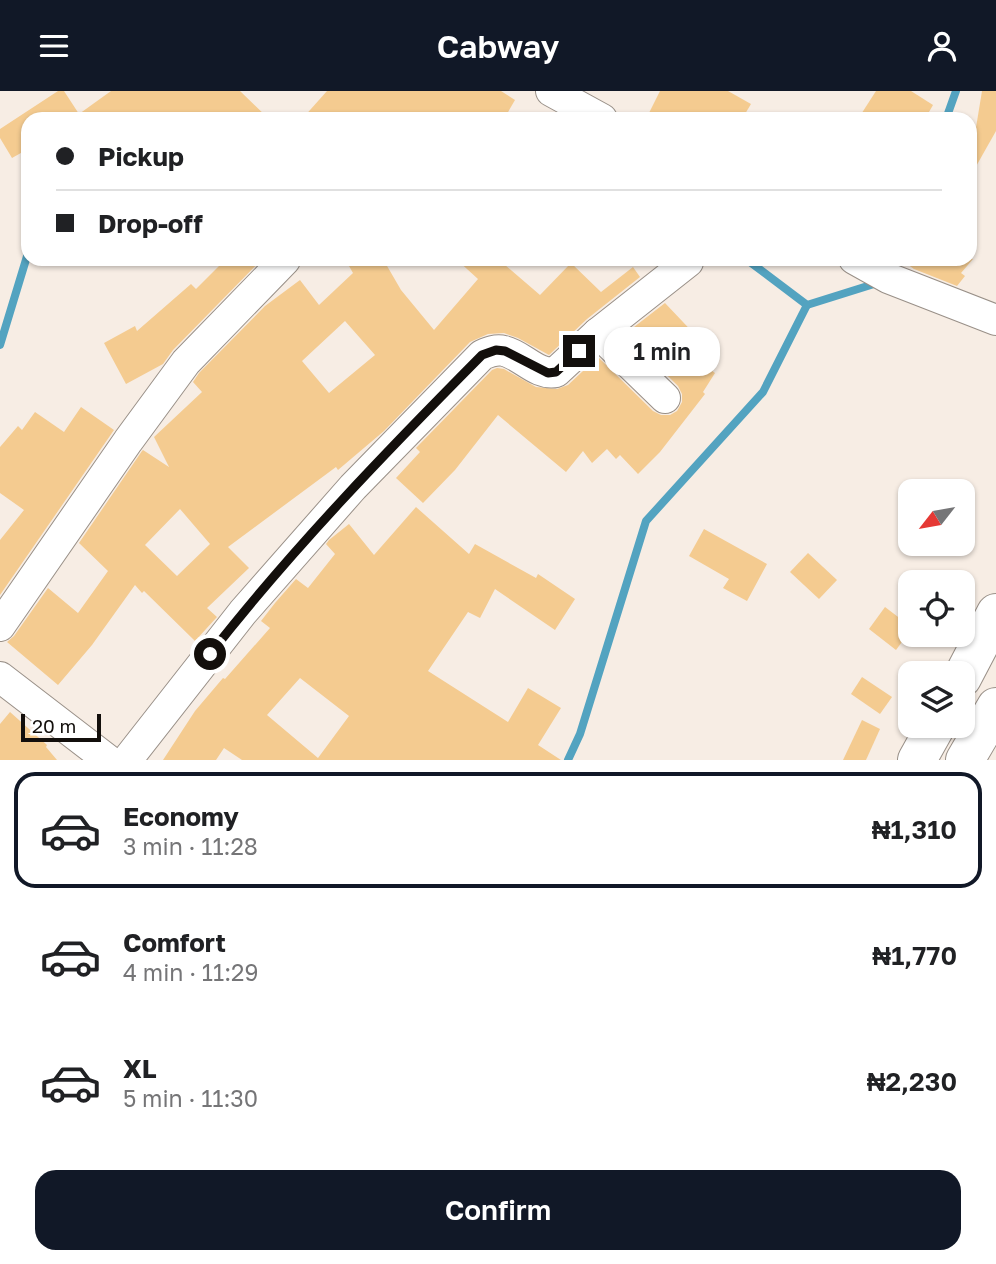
<!DOCTYPE html>
<html lang="en">
<head>
<meta charset="utf-8">
<style>
	:root { --surface:#fff; --page:#f2f2f2; --text:#202124; --muted:#757577; --line:#e0e0e0; --accent:#111827 }
	body { margin:0; font-family:"Golos Text",sans-serif; background:var(--page); color:var(--text); height:100vh; display:flex; flex-direction:column; font-size:26px; white-space:nowrap }
	* { box-sizing:border-box; margin:0 }
	p { font-size:23px; color:var(--muted) }
	.icon { flex:none; width:38px; height:38px; fill:none; stroke:currentColor; stroke-width:2; stroke-linecap:round; stroke-linejoin:round }
	.map { position:relative; height:669px; overflow:hidden }
	.details { display:flex; flex-direction:column; background:var(--surface); flex:1 }
	.details>* { flex:none }
	.hud { position:absolute; left:21px; top:21px; width:956px; height:154px; border-radius:21px; box-shadow:0 2px 5px #0004; display:grid; align-content:center; height:154px; padding:0 35px; background:var(--surface) }
	.needle { width:46px; rotate:239deg }
	.buttons { position:absolute; left:898px; top:388px; display:grid; gap:14px }
	.buttons a { display:grid; place-items:center; width:77px; height:77px; border-radius:14px; background:var(--surface); box-shadow:0 2px 5px #0004; font-size:35px }
	.scale { position:absolute; left:21px; bottom:18px; width:80px; box-sizing:border-box; padding-left:7px; border:4px solid #130f0c; border-top:0; font-size:19px; line-height:24px; white-space:nowrap; color:#130f0c; -webkit-text-stroke:5px #fff; paint-order:stroke }
	.end { position:absolute; width:32px; height:32px; margin:-16px; border:9px solid #130f0c; background:#fff; box-shadow:0 0 0 4px #fff }
	.from { border-radius:50% }
	.bubble { position:absolute; height:49px; border-radius:21px; background:var(--surface); box-shadow:0 2px 5px #0004; font-size:23px; font-weight:600; line-height:49px; text-align:center }
	.hud b { display:flex; align-items:center; gap:24px; height:66px; font-size:26px }
	.hud b+b { border-top:2px solid var(--line) }
	.hud i { width:18px; height:18px; background:var(--text) }
	ul { padding:12px 0 0; list-style:none }
	li { display:flex; align-items:center; gap:21px; height:116px; margin:0 14px 10px; padding:0 21px; border:4px solid transparent; border-radius:21px }
	li div { flex:1 }
	li b { display:block; font-size:26px }
	li em { font-style:normal; font-weight:600 }
	li.current { border-color:var(--accent) }
	li>.icon { width:63px; height:63px; stroke-width:1.5 }
	.button { display:flex; gap:14px; margin-top:auto; padding:14px 35px }
	.button a { flex:1; height:80px; border-radius:21px; background:var(--accent); color:#fff; font-size:28px; font-weight:600; line-height:80px; text-align:center }
	header { display:flex; justify-content:space-between; align-items:center; height:91px; padding:0 35px; background:var(--accent); color:#fff; font-size:32px; font-weight:600 }
	.map>svg:first-child { display:block }
</style>
</head>
<body>
<header><svg class="icon" aria-label="menu" viewBox="0 0 24 24"><path d="M4 6h16M4 12h16M4 18h16"/></svg>Cabway<svg class="icon" aria-label="person" viewBox="0 0 24 24"><circle cx="12" cy="8" r="4"/><path d="M4 21q1-7 8-7t8 7"/></svg></header>
<div class="map">
<svg width="996" height="669" viewBox="0 0 996 669">
	<rect width="100%" height="100%" fill="#f7ede4"/>
	<g fill="none" stroke-linecap="round" stroke-linejoin="round">
		<g stroke="#53a3c0" stroke-width="8">
			<path d="M946,28L956,0"/>
			<path d="M746,168L807,214L874,193L876,189"/>
			<path d="M0,254L28,162"/>
			<path d="M568,669L580,643L646,430L763,301L807,214"/>
		</g>
	</g>
	<g fill="#f4cb90" fill-rule="evenodd">
		<path d="M58,0H64L79,23L111,0H240L269,28H28V58L12,67L0,47V38Z"/>
		<path d="M327,0H501L515,9L504,28H302Z"/>
		<path d="M660,0H728L751,13L742,28H646Z"/>
		<path d="M876,0H911L933,14L925,28H858Z"/>
		<path d="M982,0H996V40L970,86V73Z"/>
		<path d="M226,168H262L173,259L163,273L126,293L104,252L135,235L137,240L191,193L196,198Z"/>
		<path d="M361,168H383L401,199L434,239L478,188L456,168H498L540,204L571,172L601,201L633,176L640,186L587,228L549,264L518,247L504,242L488,243L470,251L384,340L338,379L336,376L228,456L249,477L207,517L217,526L195,550L144,500L142,502L135,494L92,554L58,594L7,551L14,545L48,497L78,522L108,480L79,452L142,360L143,359L169,376L154,346L202,301L193,291L199,282L265,215L300,189L319,214L353,182L349,175ZM345,230L375,264L329,302L302,270ZM180,418L210,453L177,485L145,454Z"/>
		<path d="M900,168H973L961,182L965,185L957,195L914,178Z"/>
		<path d="M665,212L701,250L687,262L715,282L703,301L705,303L660,361L638,383L620,364L616,368L607,358L592,372L583,360L566,381L498,324L455,379L423,412L396,387L420,361L416,357L492,279L497,277L504,278L536,296L557,298L568,294L598,266L653,320L661,324H670L677,320L682,311V303L678,295L625,243Z"/>
		<path d="M81,316L114,339L0,504V449L24,419L0,402V356L18,335L22,339L35,321L64,341Z"/>
		<path d="M416,416L469,463L475,453L536,487L538,483L575,508L555,539L495,498L480,527L468,521L428,580L508,631L528,597L561,617L538,654L561,669H242L224,657L216,669H163L195,620L223,587L225,588L270,537L261,530L275,512L296,488L308,497L335,463L326,453L329,449L349,433L374,464ZM300,587L349,625L318,667L267,624Z"/>
		<path d="M704,438L767,473L747,510L723,497L729,488L689,465Z"/>
		<path d="M808,462L837,489L819,508L790,481Z"/>
		<path d="M885,516L910,535V540L896,559L869,538Z"/>
		<path d="M862,586L892,606L880,623L851,603Z"/>
		<path d="M10,621L47,654L46,656L57,669H0V633Z"/>
		<path d="M862,629L880,638L866,669H843Z"/>
	</g>
	<g fill="none" stroke-linecap="round" stroke-linejoin="round">
		<g stroke="#999088" stroke-width="32">
			<g id="street">
				<path d="M551,0L602,28"/>
				<path d="M854,168L888,187L996,229"/>
				<path d="M598,242L665,307"/>
				<path d="M0,535L128,350L186,271L285,169"/>
				<path d="M0,586L108,669"/>
				<path d="M127,669L243,521L353,396L482,264C489,261 496,258 504,260C522,264 537,285 556,281L598,242L688,171"/>
			</g>
		</g>
		<g stroke="#999088" stroke-width="40">
			<g id="highway">
				<path d="M962,587L996,522"/>
				<path d="M917,669L936,635"/>
				<path d="M965,669L996,616"/>
			</g>
		</g>
		<use href="#street" stroke="#fff" stroke-width="30"/>
		<use href="#highway" stroke="#fff" stroke-width="38"/>
	</g>
	<g fill="none" stroke-linecap="round" stroke-linejoin="round">
		<path stroke="#130f0c" stroke-width="9" d="M210,563C293,457 387,360 482,264L496,259L505,260L548,282L556,281L579,260"/>
	</g>
</svg>
<div class="buttons">
<a><svg class="needle" viewBox="-14 -14 28 28"><path d="M0-13l5 13h-10z" fill="#e53935"/><path d="M0 13l5-13h-10z" fill="#757577"/></svg></a>
<a><svg class="icon" aria-label="locate" viewBox="0 0 24 24"><circle cx="12" cy="12" r="6"/><path d="M12 2v4M12 18v4M2 12h4M18 12h4"/></svg></a>
<a><svg class="icon" aria-label="layers" viewBox="0 0 24 24"><path d="M12 4l9 5-9 5-9-5zM3 14l9 5 9-5"/></svg></a>
</div>
<div class="scale">20 m</div>
<i class="end from" style="left:210px;top:563px"></i>
<i class="end" style="left:579px;top:260px"></i>
<div class="bubble" style="left:604px;top:236px;width:116px">1 min</div>
<div class="hud">
<b><i class="from"></i>Pickup</b>
<b><i></i>Drop-off</b>
</div>
</div>
<section class="details">
<ul>
<li class="current"><svg class="icon" aria-label="car" viewBox="0 0 24 24"><path d="M5 17H2v-5l4-1 3-4h7l3 4 3 1v5h-3M9 17h6M6 11h13"/><circle cx="7" cy="17" r="2"/><circle cx="17" cy="17" r="2"/></svg><div><b>Economy</b><p>3 min · 11:28</p></div><em>₦1,310</em></li>
<li><svg class="icon" aria-label="car" viewBox="0 0 24 24"><path d="M5 17H2v-5l4-1 3-4h7l3 4 3 1v5h-3M9 17h6M6 11h13"/><circle cx="7" cy="17" r="2"/><circle cx="17" cy="17" r="2"/></svg><div><b>Comfort</b><p>4 min · 11:29</p></div><em>₦1,770</em></li>
<li><svg class="icon" aria-label="car" viewBox="0 0 24 24"><path d="M5 17H2v-5l4-1 3-4h7l3 4 3 1v5h-3M9 17h6M6 11h13"/><circle cx="7" cy="17" r="2"/><circle cx="17" cy="17" r="2"/></svg><div><b>XL</b><p>5 min · 11:30</p></div><em>₦2,230</em></li>
</ul>
<div class="button"><a>Confirm</a></div>
</section>
</body>
</html>
